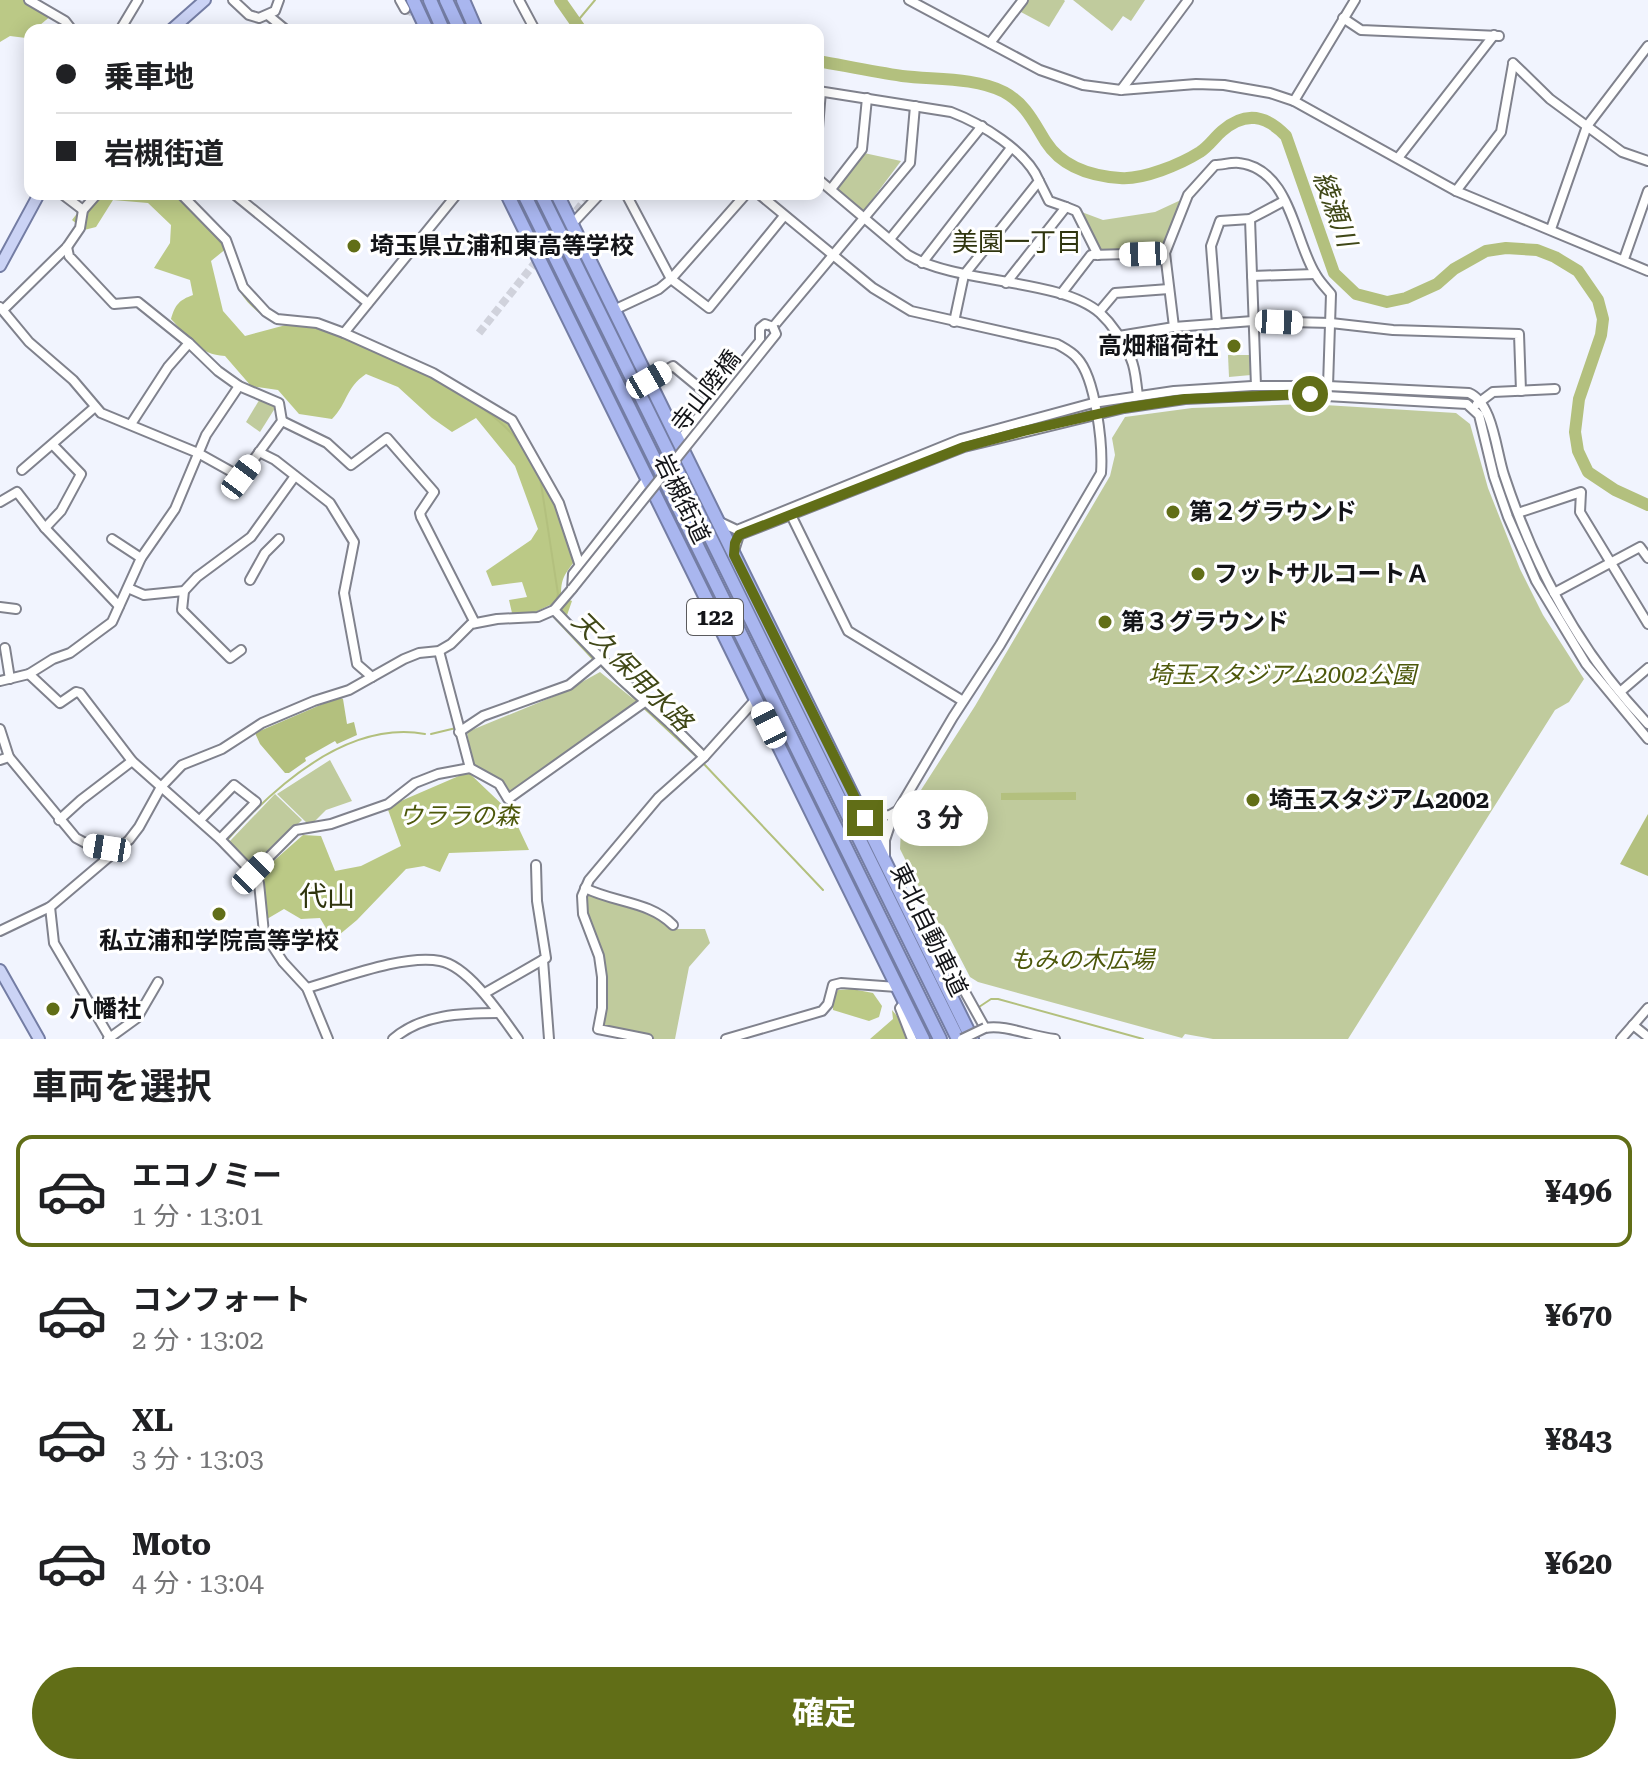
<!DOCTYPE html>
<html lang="ja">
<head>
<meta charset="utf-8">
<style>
	:root { --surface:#fff; --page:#f2f2f2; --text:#202124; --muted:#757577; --line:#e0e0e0; --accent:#616e17 }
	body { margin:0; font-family:"Roboto Serif","Noto Sans JP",serif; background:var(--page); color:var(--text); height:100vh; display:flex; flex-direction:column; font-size:30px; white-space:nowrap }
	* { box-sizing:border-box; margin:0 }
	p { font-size:26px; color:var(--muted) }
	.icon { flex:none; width:44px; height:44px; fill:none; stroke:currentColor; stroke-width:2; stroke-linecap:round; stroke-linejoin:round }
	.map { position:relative; height:1039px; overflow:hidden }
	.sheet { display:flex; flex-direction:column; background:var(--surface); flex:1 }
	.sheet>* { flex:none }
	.top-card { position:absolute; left:24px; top:24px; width:800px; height:176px; border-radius:16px; box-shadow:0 4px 20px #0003; display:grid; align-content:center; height:176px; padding:0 32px; background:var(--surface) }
	.end { position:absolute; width:36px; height:36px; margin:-18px; border:10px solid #616e17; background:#fff; box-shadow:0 0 0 4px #fff }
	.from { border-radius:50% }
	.bubble { position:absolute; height:56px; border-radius:28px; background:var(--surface); box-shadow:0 4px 20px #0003; font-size:26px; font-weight:700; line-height:56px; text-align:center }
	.car { position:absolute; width:24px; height:48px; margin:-24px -12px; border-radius:10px; box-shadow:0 0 6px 2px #0007; background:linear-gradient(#fff 24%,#345 0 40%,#fff 0 76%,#345 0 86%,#fff 0) }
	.top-card b { display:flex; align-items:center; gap:28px; height:76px; font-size:30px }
	.top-card b+b { border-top:2px solid var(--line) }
	.top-card i { width:20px; height:20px; background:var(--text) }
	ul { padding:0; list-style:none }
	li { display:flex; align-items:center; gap:24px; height:112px; margin:0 16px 12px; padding:0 16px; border:4px solid transparent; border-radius:16px }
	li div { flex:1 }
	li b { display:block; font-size:30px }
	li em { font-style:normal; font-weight:700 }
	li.selected { border-color:var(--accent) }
	li>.icon { width:72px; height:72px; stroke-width:1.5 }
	h2 { padding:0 32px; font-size:36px; line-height:96px }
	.primary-button { display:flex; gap:16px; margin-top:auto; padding:16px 32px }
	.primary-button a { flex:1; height:92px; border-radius:48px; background:var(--accent); color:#fff; font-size:32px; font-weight:700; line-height:92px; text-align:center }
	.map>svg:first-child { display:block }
</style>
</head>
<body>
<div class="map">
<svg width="1648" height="1039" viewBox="0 0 1648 1039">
	<rect width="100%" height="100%" fill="#f1f4fe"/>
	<g fill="#c0cb9d">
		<path d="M1027,0H1064L1065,1L1049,27L1019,11Z"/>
		<path d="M1073,0H1145L1131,21L1123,16L1112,31Z"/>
		<path d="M864,153L901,161L862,213L835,189Z"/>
		<path d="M1183,199L1164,249L1103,253L1079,211L1103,220L1155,212Z"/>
		<path d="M1228,355H1250L1251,375L1229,377Z"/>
		<path d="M261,397L277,405L260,432L246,422Z"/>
		<path d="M1308,404L1456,413L1470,424L1488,488L1520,569L1543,615L1584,679L1569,702L1555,710L1348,1039H1213L1185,1034L1182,1038L978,982L970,977L943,925L939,927L900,849L901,830L912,804L975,706L1110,476L1115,455L1112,438L1125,417L1192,408Z"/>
		<path d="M600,672L637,702L509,793L473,766L467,732L562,693Z"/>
		<path d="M330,760L352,801L326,810L310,826L277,794Z"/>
		<path d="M275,794L302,820L255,867L229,842Z"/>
		<path d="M589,892L651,910L674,929H705L710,943L689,967L675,1039H639L603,1027L607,998L604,963L584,913L586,893Z"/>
	</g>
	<g fill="#bbc986">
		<path d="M0,0H26L52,15L34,30H30L26,38L10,36L0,42Z"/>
		<path d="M92,194H180L200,215L228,237L227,248L211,261L223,311L245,336L312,318L415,363L511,424L555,488L563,528L574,562C564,575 561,579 561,596L572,601L566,618L550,605L529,615L512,613L509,600L527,597L522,582L492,586L486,571L531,540L538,529L515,466L476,418L452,432L432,418L398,387L366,374C345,388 348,403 332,419L299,414L278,390L251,386L225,356C199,355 188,337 171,319C175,305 179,300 193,295L190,280L154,268L170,243L171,225L148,203L113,200L96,227L84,230L72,220Z"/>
		<path d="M468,772L512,814L529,850L449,853L440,872L424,866L406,869L357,920L333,940L320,918L301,919L284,909L267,919L260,873L303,835L321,836L335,871L361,866L401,846L387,807Z"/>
		<path d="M852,989L873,993L882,1006L879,1017L869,1021L833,1010V999L838,990Z"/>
		<path d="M892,1010L916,1039H870L893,1019Z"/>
	</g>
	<g fill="#b3c07e">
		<path d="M339,697L343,699L347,724L354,722L357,735L337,744L335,741L305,758L306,761L289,773H285L260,744L255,733Z"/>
		<path d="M1076,792V800H1001V793Z"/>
		<path d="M1648,814V876L1620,864Z"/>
	</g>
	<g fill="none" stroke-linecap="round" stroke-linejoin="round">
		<g stroke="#b3c07e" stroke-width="2">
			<path d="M575,24L595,0"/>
			<path d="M176,194C190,210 211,227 222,245C241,275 228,287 262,314"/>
			<path d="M329,332C386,357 489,395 523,448"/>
			<path d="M540,477L558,594L556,601"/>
			<path d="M552,615L594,660"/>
			<path d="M599,664L637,701"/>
			<path d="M642,706L699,759"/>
			<path d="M431,734L456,728"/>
			<path d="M703,763L823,890"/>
			<path d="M228,839C275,786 347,720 425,734"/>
			<path d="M979,1007L991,999H998L1143,1039"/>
		</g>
		<g stroke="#b3c07e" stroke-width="12">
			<path d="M560,0L581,30"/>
			<path d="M818,61C846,66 874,72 902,76C934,80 974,77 1004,92C1026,104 1034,123 1046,142C1062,167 1092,176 1120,178C1143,180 1181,164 1200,152C1209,146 1214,138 1222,131C1245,111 1266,115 1286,136L1334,273L1356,294L1387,302L1406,298L1437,284L1454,269L1486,251L1506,248L1537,250L1555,257L1578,271L1598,300L1603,319L1601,335L1579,399L1575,432L1578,451L1588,472L1615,490L1648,505"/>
		</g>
		<g stroke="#d0d2dc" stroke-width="8" stroke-dasharray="8 4" stroke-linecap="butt">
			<path d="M405,9L443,28"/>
			<path d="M479,333L590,194"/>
		</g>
		<g stroke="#80828d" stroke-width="12">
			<g id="minor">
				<path d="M29,0L65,21L72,30"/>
				<path d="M233,0L249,15L259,18L275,11L279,0"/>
				<path d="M400,0L405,9"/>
				<path d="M519,0L535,30"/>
				<path d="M909,0L1040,70L1083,85L1121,90L1196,84L1224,85L1270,93L1294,101L1456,191L1648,271"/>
				<path d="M269,16L286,30"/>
				<path d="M1343,18L1361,30L1499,36"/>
				<path d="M120,30L138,0"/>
				<path d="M990,43L1023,0"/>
				<path d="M1513,63L1550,99L1622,152L1648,161"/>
				<path d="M1121,90L1188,0"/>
				<path d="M818,91L951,112C980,123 1027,151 1039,181L964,275L954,322"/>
				<path d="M1294,101L1355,0"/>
				<path d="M818,128L821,91"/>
				<path d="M1398,158L1494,35"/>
				<path d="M818,179L908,255C959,285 1060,278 1100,313C1113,325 1124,343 1131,359C1136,370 1136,384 1138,395"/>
				<path d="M831,189L862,149L867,98"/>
				<path d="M1456,191L1501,132L1513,64"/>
				<path d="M62,194L83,210"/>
				<path d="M181,194L226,240L243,287L266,312L277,319L317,323L344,333L433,373L512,420L559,503L580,566"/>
				<path d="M234,194L368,303"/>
				<path d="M626,194L671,279L709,308L784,216"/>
				<path d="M759,194L873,288L911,311L1057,344C1064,348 1072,352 1077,358C1096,378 1103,446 1101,473L1000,645L953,717L891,822L885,840V857"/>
				<path d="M1066,207L1076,211L1098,255"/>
				<path d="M1250,219L1256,386"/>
				<path d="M572,224L600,194"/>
				<path d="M1551,229L1587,126L1648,46"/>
				<path d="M890,239L982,126"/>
				<path d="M1624,259L1648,191"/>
				<path d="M922,263L1011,148"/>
				<path d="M1252,276L1315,274"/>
				<path d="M1006,283L1066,207L1049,201L1039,181"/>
				<path d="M1061,294L1091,255L1165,253"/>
				<path d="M0,307L29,342L73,380L101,413L198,453L241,477L282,421L279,403L239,386L218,371L189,343L138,302L114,304L69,256L67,247"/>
				<path d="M616,309L659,289L671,279L746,194"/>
				<path d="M3,310L67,247L80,228L83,210L97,194"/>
				<path d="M1099,312L1115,293L1169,289"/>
				<path d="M1217,324L1211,246L1220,221L1250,219L1284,201"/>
				<path d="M1174,327L1165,253L1188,195L1215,165C1222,165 1232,162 1239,163C1291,169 1294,241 1316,275C1320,282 1326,288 1331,294L1328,386"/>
				<path d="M344,333L457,194"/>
				<path d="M1119,336L1174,327L1253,321L1331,323L1393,330L1519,334L1521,391"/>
				<path d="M649,380L673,366L713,399"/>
				<path d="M1477,404L1493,392L1555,389"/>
				<path d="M282,421L327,443L351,465L387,438L434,492L420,513L421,517L475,623"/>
				<path d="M131,424L168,367L189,343"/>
				<path d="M679,441L760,341V328L765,324L773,327L910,163L915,106"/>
				<path d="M259,452L275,460L330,503L354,542L344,593L357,664L372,677"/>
				<path d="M22,470L95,407"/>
				<path d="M0,502L17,492L45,528L119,606"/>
				<path d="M1518,513L1581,492L1580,512L1648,624"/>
				<path d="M791,515L848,631L963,701"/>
				<path d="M720,522L737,530L961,439L1093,403L1174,391L1252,386H1328L1469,393C1493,403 1496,451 1504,475C1534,566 1581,654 1648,724"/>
				<path d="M45,528L61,511L81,474L53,445"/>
				<path d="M112,539L141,558"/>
				<path d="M734,551L739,535L964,447L1124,408L1185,399L1291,394L1467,404L1479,415L1494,477L1508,517L1536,581L1586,664L1648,739"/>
				<path d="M250,580L265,553L279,539"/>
				<path d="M128,588L144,595L184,591L197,577L251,537L295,476"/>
				<path d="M184,591L182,610L230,658L241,650"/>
				<path d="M1554,593L1640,547L1648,558"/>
				<path d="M0,607L16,609"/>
				<path d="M554,610L621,679L674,727L704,757"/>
				<path d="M5,648L10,679"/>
				<path d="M439,651L470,768L499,784L508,799L646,701"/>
				<path d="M29,674L60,703L76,692L80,693L132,761L220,839L253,873L259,883L264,933L283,962L307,988L328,1039"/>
				<path d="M0,681L29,674L53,659L70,653L112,622L141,558L175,509L206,435L239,386"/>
				<path d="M1620,692L1648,668"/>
				<path d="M0,729L9,757L0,760"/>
				<path d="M459,732L483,716L569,685L601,659"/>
				<path d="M9,757L76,838L91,846L114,851"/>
				<path d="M860,804L874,816L890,815L897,811"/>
				<path d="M59,820L81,800L132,761"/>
				<path d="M200,820L234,785L256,802L220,839"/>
				<path d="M253,873L296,830L331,824L388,804L415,783L438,774L470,768"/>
				<path d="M585,888C615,903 649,901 673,925"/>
				<path d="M50,907L54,943L110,1038"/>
				<path d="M0,931L50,907L129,840L139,827L161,787L182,765L222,749L262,723L314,701L349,690L404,659L419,653L439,651L451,644L471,624L497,619L538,617L554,610L572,589L573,574L647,479"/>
				<path d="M927,944L936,940L985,1028C1006,1024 1032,1037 1055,1039"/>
				<path d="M543,960L549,1039"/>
				<path d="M307,988C343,978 404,954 440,961C469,966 502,1017 518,1039"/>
				<path d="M485,993L546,958L537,901L536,865"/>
				<path d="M905,1002L900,1008L912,1039"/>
				<path d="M1633,1025L1648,1037"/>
				<path d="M108,1039L137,1018L158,982"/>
				<path d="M393,1039C422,1014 462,1013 499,1013"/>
				<path d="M648,1039L598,1029L602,1008V977L599,956L583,914L582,896L589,880L658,798L704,757L756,699"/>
				<path d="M726,1039L822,1011L828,1004L833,985L841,983L897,987"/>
				<path d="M1621,1039L1648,1008"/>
			</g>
		</g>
		<g stroke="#747da4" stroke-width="14">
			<g id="major">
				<path d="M171,30L205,0"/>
				<path d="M0,266L39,194"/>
				<path d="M0,970L39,1039"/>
			</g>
		</g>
		<g stroke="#747da4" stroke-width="16">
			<g id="highway">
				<path d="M413,0L427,30"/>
				<path d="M430,0L443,30"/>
				<path d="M446,0L460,30"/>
				<path d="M463,0L476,30"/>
				<path d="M507,194L923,1039"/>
				<path d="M524,194L940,1039"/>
				<path d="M541,194L958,1039"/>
				<path d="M557,194L972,1039"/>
			</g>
		</g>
		<use href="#minor" stroke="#fff" stroke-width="8"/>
		<use href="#major" stroke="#cbd3f5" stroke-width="10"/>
		<use href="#highway" stroke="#a9b6ef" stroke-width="12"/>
		<g stroke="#80828d" stroke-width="12" stroke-linecap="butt">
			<g id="minor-bridge">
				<path d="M572,589L776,334L773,327"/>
				<path d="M962,1039L985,1028"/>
			</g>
		</g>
		<use href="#minor-bridge" stroke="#fff" stroke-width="8"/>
	</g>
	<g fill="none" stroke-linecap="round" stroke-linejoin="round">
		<path stroke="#616e17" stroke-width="10" d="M865,818L734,555L735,543L739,535L964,447L1024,431L1124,408L1185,399L1310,394"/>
	</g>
	<g fill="#616e17" stroke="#fff" stroke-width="3">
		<circle cx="354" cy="246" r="8"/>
		<circle cx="1234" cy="346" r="8"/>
		<circle cx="1173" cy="512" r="8"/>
		<circle cx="1198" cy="574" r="8"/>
		<circle cx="1105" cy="622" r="8"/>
		<circle cx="1253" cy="800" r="8"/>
		<circle cx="219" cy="914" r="8"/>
		<circle cx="53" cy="1009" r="8"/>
	</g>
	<g text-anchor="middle" stroke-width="6" stroke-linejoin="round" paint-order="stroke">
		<rect fill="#fff" stroke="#5a5a5d" stroke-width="2" x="687" y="599" width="56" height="36" rx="6"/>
		<g font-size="22" font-weight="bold" fill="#131418">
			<text x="715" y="625">122</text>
		</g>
		<g font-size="24" font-weight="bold" fill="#131418" stroke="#fff" text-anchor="start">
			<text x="370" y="254">埼玉県立浦和東高等学校</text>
			<text x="1218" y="354" text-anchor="end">高畑稲荷社</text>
			<text x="1189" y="520">第２グラウンド</text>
			<text x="1214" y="582">フットサルコートＡ</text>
			<text x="1121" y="630">第３グラウンド</text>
			<text x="1269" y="808">埼玉スタジアム2002</text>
			<text x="219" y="949" text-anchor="middle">私立浦和学院高等学校</text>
			<text x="69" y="1017">八幡社</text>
		</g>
		<g font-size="24" fill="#131418" stroke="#fff">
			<text transform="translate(706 391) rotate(-52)" y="8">寺山陸橋</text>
			<text transform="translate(682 499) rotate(64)" y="8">岩槻街道</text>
			<text transform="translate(929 930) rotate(64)" y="8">東北自動車道</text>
		</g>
		<g font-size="24" font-style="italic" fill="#4d580b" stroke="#fff">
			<text x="1282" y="683">埼玉スタジアム2002公園</text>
			<text x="459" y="824">ウララの森</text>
			<text x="1082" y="968">もみの木広場</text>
		</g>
		<g font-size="26" font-style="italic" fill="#404817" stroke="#fff">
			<text transform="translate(1335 209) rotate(70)" y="9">綾瀬川</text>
			<text transform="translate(632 671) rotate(45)" y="9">天久保用水路</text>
		</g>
		<g font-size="26" fill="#2f350e" stroke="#fff">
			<text x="1017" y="251">美園一丁目</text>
		</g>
		<g font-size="28" fill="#2f350e" stroke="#fff">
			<text x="327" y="906">代山</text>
		</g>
	</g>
</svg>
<i class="end from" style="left:1310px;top:394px"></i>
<i class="end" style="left:865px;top:818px"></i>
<div class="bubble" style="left:892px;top:790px;width:96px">3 分</div>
<i class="car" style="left:1143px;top:254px;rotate:268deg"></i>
<i class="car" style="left:1279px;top:322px;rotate:92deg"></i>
<i class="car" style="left:649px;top:380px;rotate:60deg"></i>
<i class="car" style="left:241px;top:477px;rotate:37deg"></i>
<i class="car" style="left:769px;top:725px;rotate:334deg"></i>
<i class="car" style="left:107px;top:848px;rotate:279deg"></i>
<i class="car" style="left:253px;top:873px;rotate:45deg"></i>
<div class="top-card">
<b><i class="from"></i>乗車地</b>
<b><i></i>岩槻街道</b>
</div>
</div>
<section class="sheet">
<h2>車両を選択</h2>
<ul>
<li class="selected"><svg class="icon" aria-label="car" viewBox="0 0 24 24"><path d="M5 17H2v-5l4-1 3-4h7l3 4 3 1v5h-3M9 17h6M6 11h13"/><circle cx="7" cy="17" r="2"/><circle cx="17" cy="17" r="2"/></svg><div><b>エコノミー</b><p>1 分 · 13:01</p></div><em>¥496</em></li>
<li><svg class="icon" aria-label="car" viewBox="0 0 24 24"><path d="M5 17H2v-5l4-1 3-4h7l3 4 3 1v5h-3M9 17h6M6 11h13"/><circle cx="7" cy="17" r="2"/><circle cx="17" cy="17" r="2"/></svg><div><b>コンフォート</b><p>2 分 · 13:02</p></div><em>¥670</em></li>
<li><svg class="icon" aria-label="car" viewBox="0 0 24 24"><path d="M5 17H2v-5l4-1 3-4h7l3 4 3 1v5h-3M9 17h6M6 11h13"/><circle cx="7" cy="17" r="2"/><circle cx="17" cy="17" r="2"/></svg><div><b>XL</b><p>3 分 · 13:03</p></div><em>¥843</em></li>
<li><svg class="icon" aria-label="car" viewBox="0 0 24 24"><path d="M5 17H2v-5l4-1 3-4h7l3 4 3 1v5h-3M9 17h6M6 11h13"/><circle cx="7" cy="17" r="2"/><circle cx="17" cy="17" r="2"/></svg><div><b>Moto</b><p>4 分 · 13:04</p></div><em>¥620</em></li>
</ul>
<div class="primary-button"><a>確定</a></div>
</section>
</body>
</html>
